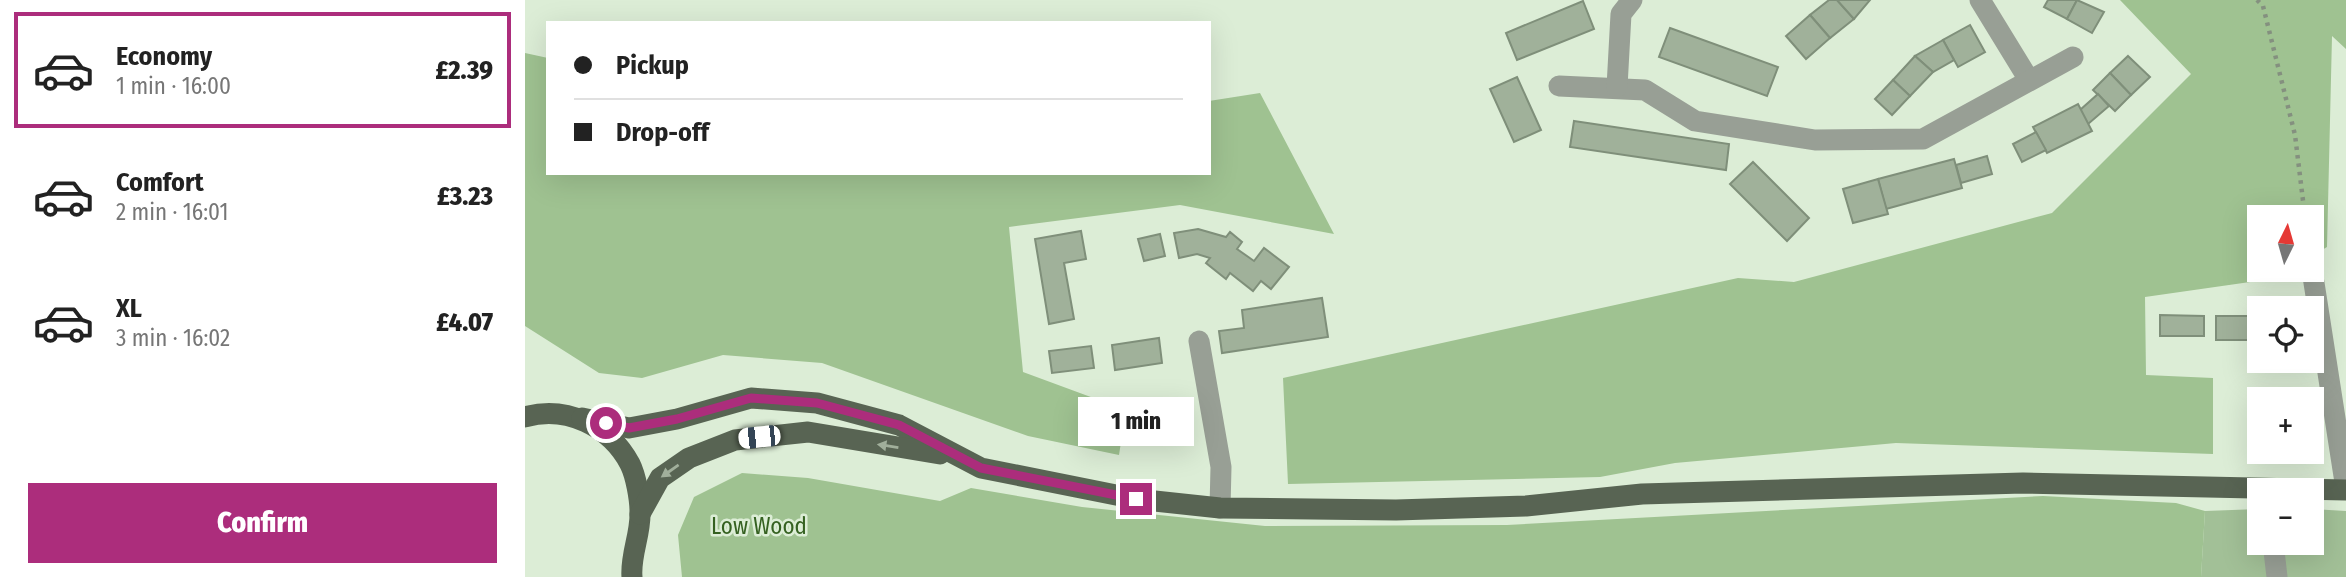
<!DOCTYPE html>
<html lang="en">
<head>
<meta charset="utf-8">
<style>
	:root { --surface:#fff; --page:#f6f6f6; --text:#222; --muted:#767676; --line:#e0e0e0; --accent:#ac2d7c }
	body { margin:0; font-family:"Fira Sans Condensed",sans-serif; background:var(--page); color:var(--text); height:100vh; display:flex; flex-direction:column; font-size:26px; white-space:nowrap }
	* { box-sizing:border-box; margin:0 }
	p { font-size:23px; color:var(--muted) }
	.icon { flex:none; width:38px; height:38px; fill:none; stroke:currentColor; stroke-width:2; stroke-linecap:round; stroke-linejoin:round }
	.map { position:relative; flex:1; overflow:hidden }
	.panel { display:flex; flex-direction:column; background:var(--surface); width:525px }
	.panel>* { flex:none }
	.top-card { position:absolute; left:21px; top:21px; width:665px; height:154px; border-radius:0px; box-shadow:0 7px 28px #0002; display:grid; align-content:center; height:154px; padding:0 28px; background:var(--surface) }
	.needle { width:46px; rotate:5deg }
	.tools { position:absolute; left:1722px; top:205px; display:grid; gap:14px }
	.tools a { display:grid; place-items:center; width:77px; height:77px; border-radius:0px; background:var(--surface); box-shadow:0 7px 28px #0002; font-size:35px }
	.end { position:absolute; width:32px; height:32px; margin:-16px; border:9px solid #ac2d7c; background:#fff; box-shadow:0 0 0 4px #fff }
	.from { border-radius:50% }
	.bubble { position:absolute; height:49px; border-radius:0px; background:var(--surface); box-shadow:0 7px 28px #0002; font-size:23px; font-weight:800; line-height:49px; text-align:center }
	.car { position:absolute; width:21px; height:42px; margin:-21px -10px; border-radius:9px; box-shadow:0 0 5px 2px #0007; background:linear-gradient(#fff 24%,#345 0 40%,#fff 0 76%,#345 0 86%,#fff 0) }
	.top-card b { display:flex; align-items:center; gap:24px; height:66px; font-size:26px }
	.top-card b+b { border-top:2px solid var(--line) }
	.top-card i { width:18px; height:18px; background:var(--text) }
	ul { padding:12px 0 0; list-style:none }
	li { display:flex; align-items:center; gap:21px; height:116px; margin:0 14px 10px; padding:0 14px; border:4px solid transparent; border-radius:0px }
	li div { flex:1 }
	li b { display:block; font-size:26px }
	li em { font-style:normal; font-weight:800 }
	li.selected { border-color:var(--accent) }
	li>.icon { width:63px; height:63px; stroke-width:1.5 }
	.primary-button { display:flex; gap:14px; margin-top:auto; padding:14px 28px }
	.primary-button a { flex:1; height:80px; border-radius:0px; background:var(--accent); color:#fff; font-size:28px; font-weight:800; line-height:80px; text-align:center }
	main { display:flex; flex:1; min-height:0 }
	.map>svg:first-child { display:block }
</style>
</head>
<body>
<main>
<section class="panel">
<ul>
<li class="selected"><svg class="icon" aria-label="car" viewBox="0 0 24 24"><path d="M5 17H2v-5l4-1 3-4h7l3 4 3 1v5h-3M9 17h6M6 11h13"/><circle cx="7" cy="17" r="2"/><circle cx="17" cy="17" r="2"/></svg><div><b>Economy</b><p>1 min · 16:00</p></div><em>£2.39</em></li>
<li><svg class="icon" aria-label="car" viewBox="0 0 24 24"><path d="M5 17H2v-5l4-1 3-4h7l3 4 3 1v5h-3M9 17h6M6 11h13"/><circle cx="7" cy="17" r="2"/><circle cx="17" cy="17" r="2"/></svg><div><b>Comfort</b><p>2 min · 16:01</p></div><em>£3.23</em></li>
<li><svg class="icon" aria-label="car" viewBox="0 0 24 24"><path d="M5 17H2v-5l4-1 3-4h7l3 4 3 1v5h-3M9 17h6M6 11h13"/><circle cx="7" cy="17" r="2"/><circle cx="17" cy="17" r="2"/></svg><div><b>XL</b><p>3 min · 16:02</p></div><em>£4.07</em></li>
</ul>
<div class="primary-button"><a>Confirm</a></div>
</section>
<div class="map">
<svg width="1821" height="577" viewBox="0 0 1821 577">
	<rect width="100%" height="100%" fill="#dcedd6"/>
	<path fill="#a2c097" d="M1734,509V542H1787V509L1821,511V577H1676L1680,511Z"/>
	<g fill="#9fc291">
		<path d="M1595,0H1821V49L1807,36L1802,247L1787,256V217H1734V270H1766L1753,278L1620,297L1621,375L1688,378V454L1371,443L1150,463L1075,477L763,484L758,378L1213,278L1269,282L1527,213L1666,74Z"/>
		<path d="M0,53L23,58V173H684V101L735,93L809,234L655,205L484,227L498,372L601,410L594,455L503,436L297,363L198,355L117,378L74,373L0,326Z"/>
		<path d="M217,473L283,478L415,501L446,488L557,507L740,526L982,525L1518,496L1651,503L1680,511L1676,577H157L153,535L169,497Z"/>
	</g>
	<g fill="#a0b19a" stroke="#7f8f7a" stroke-width="2">
		<path d="M1304,0H1312L1329,19L1305,38L1285,15Z"/>
		<path d="M1312,0H1345L1329,19Z"/>
		<path d="M1523,0H1552L1542,19L1519,7Z"/>
		<path d="M1552,0L1579,12L1567,33L1542,19Z"/>
		<path d="M1058,1L1069,29L992,60L981,33Z"/>
		<path d="M1285,15L1305,38L1281,59L1261,36Z"/>
		<path d="M1445,25L1460,52L1433,67L1418,40Z"/>
		<path d="M1145,28L1253,67L1242,96L1134,57Z"/>
		<path d="M1418,40L1429,60L1408,72L1390,56Z"/>
		<path d="M1390,56L1408,72L1385,96L1368,80Z"/>
		<path d="M1603,56L1625,77L1606,95L1585,73Z"/>
		<path d="M1585,73L1606,95L1590,111L1568,90Z"/>
		<path d="M992,77L1016,130L989,142L965,89Z"/>
		<path d="M1368,80L1385,96L1367,115L1350,99Z"/>
		<path d="M1573,94L1584,106L1563,124L1555,110Z"/>
		<path d="M1553,104L1567,131L1522,153L1508,127Z"/>
		<path d="M1049,121L1204,144L1201,170L1045,147Z"/>
		<path d="M1511,132L1521,150L1497,162L1488,144Z"/>
		<path d="M1462,156L1467,174L1436,183L1431,165Z"/>
		<path d="M1429,159L1437,188L1361,209L1353,179Z"/>
		<path d="M1228,162L1284,218L1262,241L1205,184Z"/>
		<path d="M1353,179L1363,214L1328,223L1318,189Z"/>
		<path d="M673,229L701,237L705,232L717,242L712,249L729,261L739,248L764,267L746,289L736,281L728,291L705,273L701,279L681,263L685,258L672,254L654,258L649,233Z"/>
		<path d="M556,231L561,259L539,263L549,319L524,324L510,239Z"/>
		<path d="M635,234L640,256L619,261L613,239Z"/>
		<path d="M797,298L803,337L697,353L694,331L719,328L717,310Z"/>
		<path d="M1635,315L1679,316V336H1635Z"/>
		<rect x="1691" y="316" width="43" height="24"/>
		<path d="M634,338L637,363L590,370L587,345Z"/>
		<path d="M566,346L569,368L527,373L524,351Z"/>
	</g>
	<g fill="none" stroke-linecap="round" stroke-linejoin="round">
		<path stroke="#84907f" stroke-width="4.5" stroke-dasharray="3.5 5" stroke-linecap="butt" d="M1732,0L1738,6L1770,135L1780,217"/>
		<g stroke="#989f95" stroke-width="21">
			<path d="M1455,0L1504,80"/>
			<path d="M1034,86L1120,90L1170,121L1290,140L1398,139L1548,57"/>
			<path d="M1092,87L1096,14L1107,0"/>
			<path d="M1787,270L1821,489"/>
			<path d="M674,341L696,467L695,508"/>
			<path d="M1748,542L1752,577"/>
		</g>
		<g stroke="#586453" stroke-width="21">
			<path d="M0,417C41,405 85,426 105,464C111,476 115,499 115,512C116,534 105,555 107,577"/>
			<path d="M57,418L104,428L152,419L226,398L292,403L374,425L456,468L611,499L695,508L871,510L1001,506L1117,494L1498,483L1821,490"/>
			<path d="M115,514L135,478L164,458L210,440L283,432L415,454"/>
		</g>
	</g>
	<defs><path id="oneway-solid" d="M-6-.8H1V-3.2L6.5 0L1 3.2V.8H-6Z" transform="scale(1.75)"/></defs>
	<g fill="#a1af9b">
		<use href="#oneway-solid" transform="translate(363 446) rotate(-171)"/>
		<use href="#oneway-solid" transform="translate(145 471) rotate(145)"/>
	</g>
	<g fill="none" stroke-linecap="round" stroke-linejoin="round">
		<path stroke="#ac2d7c" stroke-width="9" d="M81,423L104,428L152,419L226,398L292,403L374,425L456,468L611,499"/>
	</g>
	<g text-anchor="middle" stroke-width="5" stroke-linejoin="round" paint-order="stroke">
		<g font-size="23" fill="#356121" stroke="#dcedd6">
			<text x="234" y="534">Low Wood</text>
		</g>
	</g>
</svg>
<div class="tools">
<a><svg class="needle" viewBox="-14 -14 28 28"><path d="M0-13l5 13h-10z" fill="#e53935"/><path d="M0 13l5-13h-10z" fill="#767676"/></svg></a>
<a><svg class="icon" aria-label="locate" viewBox="0 0 24 24"><circle cx="12" cy="12" r="6"/><path d="M12 2v4M12 18v4M2 12h4M18 12h4"/></svg></a>
<a>+</a>
<a>−</a>
</div>
<i class="end from" style="left:81px;top:423px"></i>
<i class="end" style="left:611px;top:499px"></i>
<div class="bubble" style="left:553px;top:397px;width:116px">1 min</div>
<i class="car" style="left:234px;top:437px;rotate:264deg"></i>
<div class="top-card">
<b><i class="from"></i>Pickup</b>
<b><i></i>Drop-off</b>
</div>
</div>
</main>
</body>
</html>
